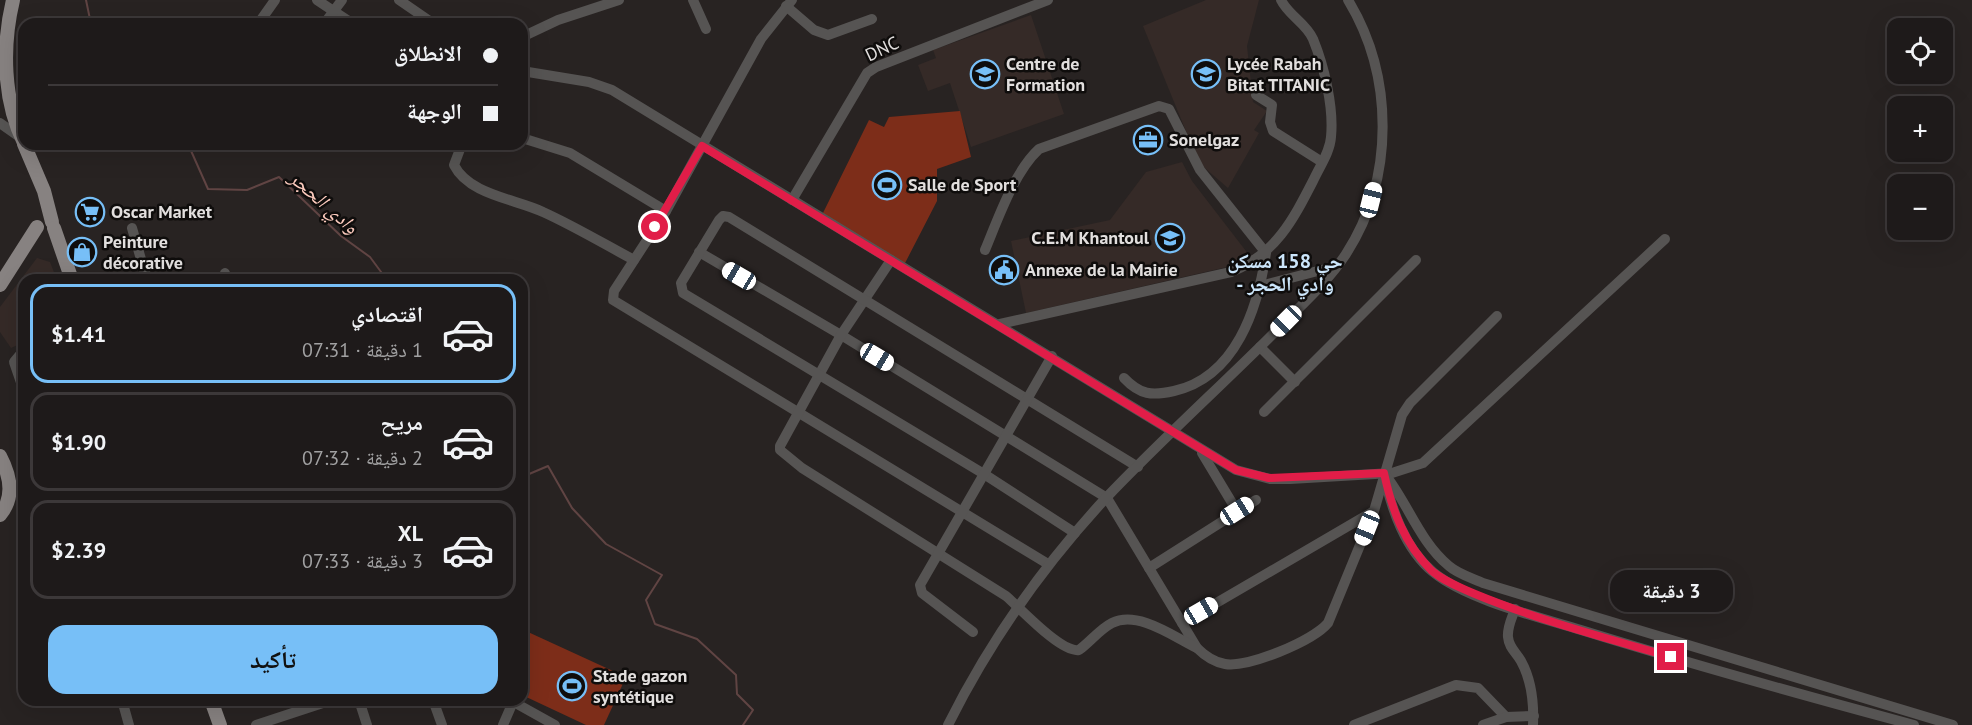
<!DOCTYPE html>
<html lang="ar">
<head>
<meta charset="utf-8">
<style>
	:root { --surface:#1e1a1a; --page:#2b2727; --text:#f1f3f6; --muted:#a1a1a2; --line:#3c3839; --accent:#77bff7 }
	body { margin:0; font-family:"PT Sans","Noto Naskh Arabic",sans-serif; background:var(--page); color:var(--text); direction:rtl; height:100vh; display:flex; flex-direction:column; font-size:22px; white-space:nowrap }
	* { box-sizing:border-box; margin:0 }
	p { font-size:20px; color:var(--muted) }
	.icon { flex:none; width:33px; height:33px; fill:none; stroke:currentColor; stroke-width:2; stroke-linecap:round; stroke-linejoin:round }
	.map { position:relative; flex:1; overflow:hidden; direction:ltr }
	.details { position:absolute; left:18px; top:274px; width:510px; height:432px; display:flex; flex-direction:column; background:var(--surface); border-radius:18px; box-shadow:0 6px 24px #0002,0 0 0 2px var(--line); direction:rtl }
	.details>* { flex:none }
	.guide { position:absolute; left:18px; top:18px; width:510px; height:132px; border-radius:18px; box-shadow:0 6px 24px #0002,0 0 0 2px var(--line); direction:rtl; display:grid; align-content:center; height:132px; padding:0 30px; background:var(--surface) }
	.buttons { position:absolute; left:1887px; top:18px; display:grid; gap:12px }
	.buttons a { display:grid; place-items:center; width:66px; height:66px; border-radius:12px; background:var(--surface); box-shadow:0 6px 24px #0002,0 0 0 2px var(--line); font-size:30px }
	.end { position:absolute; width:27px; height:27px; margin:-14px; border:8px solid #e11d48; background:#fff; box-shadow:0 0 0 3px #fff }
	.from { border-radius:50% }
	.bubble { position:absolute; height:42px; border-radius:18px; background:var(--surface); box-shadow:0 6px 24px #0002,0 0 0 2px var(--line); font-size:20px; font-weight:700; line-height:42px; text-align:center; direction:rtl }
	.car { position:absolute; width:18px; height:36px; margin:-18px -9px; border-radius:8px; box-shadow:0 0 4px 2px #0007; background:linear-gradient(#fff 24%,#345 0 40%,#fff 0 76%,#345 0 86%,#fff 0) }
	.guide b { display:flex; align-items:center; gap:21px; height:57px; font-size:22px }
	.guide b+b { border-top:2px solid var(--line) }
	.guide i { width:15px; height:15px; background:var(--text) }
	ul { padding:10px 0 0; list-style:none }
	li { display:flex; align-items:center; gap:18px; height:99px; margin:0 12px 9px; padding:0 18px; border:3px solid var(--line); border-radius:18px }
	li div { flex:1 }
	li b { display:block; font-size:22px }
	li em { font-style:normal; font-weight:700 }
	li.selected { border-color:var(--accent) }
	li>.icon { width:54px; height:54px; stroke-width:1.5 }
	.primary-button { display:flex; gap:12px; margin-top:auto; padding:12px 30px }
	.primary-button a { flex:1; height:69px; border-radius:18px; background:var(--accent); color:#111; font-size:24px; font-weight:700; line-height:69px; text-align:center }
	.map>svg:first-child { display:block }
</style>
</head>
<body>
<div class="map">
<svg width="1972" height="725" viewBox="0 0 1972 725">
	<rect width="100%" height="100%" fill="#282322"/>
	<g fill="#352a27">
		<path d="M1206,0H1259L1247,46L1253,102L1267,111L1254,130L1259,133L1228,188L1199,163L1143,26Z"/>
		<path d="M1031,15L1064,114L971,147L950,83L928,91L918,65L936,58L933,50Z"/>
		<path d="M1182,162L1192,181L1249,255L1247,258L1227,267L1026,313L1011,241L1110,220L1146,172Z"/>
		<path d="M37,258L50,262L57,280H24V342L11,348L0,332V307Z"/>
	</g>
	<g fill="#7d2d19">
		<path d="M960,111L971,157L937,169V201L903,267L821,217L869,120L884,127L889,117Z"/>
		<path d="M528,632L626,677L604,725H586L522,695V645Z"/>
	</g>
	<g fill="none" stroke-linecap="round" stroke-linejoin="round">
		<g stroke="#604443" stroke-width="2">
			<path d="M86,0L91,24"/>
			<path d="M152,144H160"/>
			<path d="M188,144L208,189L247,190L279,177L341,236L370,257L387,280"/>
			<path d="M522,477L548,466L572,508L606,544L662,575L646,600L655,624L697,639L736,675L737,694L753,710L743,725"/>
		</g>
		<g stroke="#565453" stroke-width="10">
			<path d="M317,0L353,24"/>
			<path d="M399,0L434,24"/>
			<path d="M693,0L706,29"/>
			<path d="M792,0L761,39L666,211L614,291L613,300L1048,564"/>
			<path d="M786,6L814,30L828,35L872,19"/>
			<path d="M258,24L275,0"/>
			<path d="M324,24L342,0"/>
			<path d="M522,37L558,20L619,0"/>
			<path d="M522,71L589,82L612,90L1236,470L1270,479H1290L1392,473L1423,463L1665,239"/>
			<path d="M1256,95L1272,105L1270,122L1273,131L1322,162"/>
			<path d="M0,123L21,138"/>
			<path d="M522,138L570,153L666,211"/>
			<path d="M462,144L454,165C469,195 516,199 543,212C574,226 604,244 634,260"/>
			<path d="M792,200L867,73L876,67L1048,0"/>
			<path d="M132,228L147,280"/>
			<path d="M985,250C998,219 1014,172 1039,149L1159,106L1169,109L1200,170L1266,253C1258,308 1236,377 1174,391C1152,396 1140,395 1124,378"/>
			<path d="M699,252L841,335L1107,498L1197,648C1205,656 1213,662 1225,664C1248,668 1313,641 1328,623L1374,511L1402,415L1410,403L1497,316"/>
			<path d="M891,260L841,335L780,446V450L802,468L1006,596C1020,608 1061,653 1079,650C1090,642 1100,629 1112,623C1138,610 1174,637 1197,648"/>
			<path d="M225,273L227,280"/>
			<path d="M1260,286L1337,266"/>
			<path d="M1000,324L1231,272C1276,254 1293,220 1314,179C1320,166 1330,152 1331,137C1334,107 1324,66 1313,39C1306,23 1288,15 1281,0"/>
			<path d="M1260,347L1295,382"/>
			<path d="M24,350L14,362L24,391"/>
			<path d="M1264,412L1416,260"/>
			<path d="M1202,453L1237,511"/>
			<path d="M1384,473C1408,503 1419,541 1449,566C1458,574 1472,578 1483,583L1953,725"/>
			<path d="M1384,476C1392,510 1405,549 1433,572C1467,600 1539,617 1581,630C1691,664 1802,695 1914,725"/>
			<path d="M1075,533L984,474L683,293L681,283L719,220L723,216L729,217L1138,467"/>
			<path d="M1149,568L1256,500"/>
			<path d="M1515,609C1512,618 1507,627 1508,637C1509,648 1516,652 1521,661C1532,681 1534,703 1533,725"/>
			<path d="M1182,623L1374,511"/>
			<path d="M973,632L922,593L920,585L1052,356"/>
			<path d="M122,700L129,725"/>
			<path d="M359,700L367,725"/>
			<path d="M433,700L442,725"/>
			<path d="M510,700L555,725"/>
			<path d="M256,725L332,700"/>
			<path d="M503,725L513,702"/>
			<path d="M948,725C989,643 1043,566 1105,499C1160,441 1220,387 1276,331C1300,306 1327,283 1346,254C1395,178 1394,76 1348,0"/>
			<path d="M1354,725L1456,685L1478,688L1506,717"/>
			<path d="M1483,725L1506,717L1534,716"/>
		</g>
		<g stroke="#878281" stroke-width="14">
			<path d="M13,0C2,46 3,100 24,143"/>
			<path d="M24,144L44,191L52,222"/>
			<path d="M54,228L72,280"/>
			<path d="M0,285L37,227"/>
			<path d="M0,456C10,475 15,497 0,515"/>
			<path d="M211,700L220,725"/>
		</g>
	</g>
	<g fill="none" stroke-linecap="round" stroke-linejoin="round">
		<path stroke="#e11d48" stroke-width="8" d="M655,227L702,146L1236,470L1269,478L1384,473C1392,510 1404,543 1431,570C1443,581 1461,588 1475,594C1538,620 1606,638 1671,657"/>
	</g>
	<defs>
		<g id="university-ring" transform="scale(1.5)"><circle r="9.5" fill="#0f0d0c" stroke="#77bff7" stroke-width="1.5"/><path d="M0-5L7-2L0 1L-7-2ZM-4 1L0 2.5L4 1V4Q0 6-4 4Z" fill="#77bff7"/></g>
		<g id="office-ring" transform="scale(1.5)"><circle r="9.5" fill="#0f0d0c" stroke="#77bff7" stroke-width="1.5"/><path d="M-6-3h4V-5.5h4V-3h4V5H-6ZM-1-4.5V-3h2v-1.5ZM-6 0V1H6V0Z" fill="#77bff7"/></g>
		<g id="stadium-ring" transform="scale(1.5)"><circle r="9.5" fill="#0f0d0c" stroke="#77bff7" stroke-width="1.5"/><path d="M0-5a6.5 5 0 1 0 0 10a6.5 5 0 1 0 0-10ZM-3.5-1.8h7v3.6h-7Z" fill="#77bff7"/></g>
		<g id="supermarket-ring" transform="scale(1.5)"><circle r="9.5" fill="#0f0d0c" stroke="#77bff7" stroke-width="1.5"/><path d="M-6-5.5h2.5l.6 2H6L4.5 2H-2.5L-4.4-4H-6ZM-1.5 3.2a1.3 1.3 0 1 0 .1 0ZM3 3.2a1.3 1.3 0 1 0 .1 0Z" fill="#77bff7"/></g>
		<g id="shop-ring" transform="scale(1.5)"><circle r="9.5" fill="#0f0d0c" stroke="#77bff7" stroke-width="1.5"/><path d="M-5-2.5h2.3a2.7 3.5 0 0 1 5.4 0H5L5.5 6h-11ZM-1.5-2.5h3a1.5 2.3 0 0 0-3 0Z" fill="#77bff7"/></g>
		<g id="civic-ring" transform="scale(1.5)"><circle r="9.5" fill="#0f0d0c" stroke="#77bff7" stroke-width="1.5"/><path d="M-.6-6.5H3V-4.5H.6V-3L4-1V1h2V6H-6V1h2V-1L-.6-3ZM-1.2 2.5V6h2.4V2.5Z" fill="#77bff7"/></g>
	</defs>
	<g fill-rule="evenodd">
		<use href="#university-ring" x="985" y="74"/>
		<use href="#university-ring" x="1206" y="74"/>
		<use href="#office-ring" x="1148" y="140"/>
		<use href="#stadium-ring" x="887" y="185"/>
		<use href="#supermarket-ring" x="90" y="212"/>
		<use href="#university-ring" x="1170" y="238"/>
		<use href="#shop-ring" x="82" y="252"/>
		<use href="#civic-ring" x="1004" y="270"/>
		<use href="#stadium-ring" x="572" y="686"/>
	</g>
	<g text-anchor="middle" stroke-width="5" stroke-linejoin="round" paint-order="stroke">
		<g font-size="18" fill="#e2dfde" stroke="#0f0d0c">
			<text transform="translate(882 49) rotate(-25)" y="6">DNC</text>
		</g>
		<g font-size="18" font-weight="bold" fill="#e2dfde" stroke="#0f0d0c" text-anchor="start">
			<text x="1006" y="70">Centre de<tspan x="1006" dy="21">Formation</tspan></text>
			<text x="1227" y="70">Lycée Rabah<tspan x="1227" dy="21">Bitat TITANIC</tspan></text>
			<text x="1169" y="146">Sonelgaz</text>
			<text x="908" y="191">Salle de Sport</text>
			<text x="111" y="218">Oscar Market</text>
			<text x="1149" y="244" text-anchor="end">C.E.M Khantoul</text>
			<text x="103" y="248">Peinture<tspan x="103" dy="21">décorative</tspan></text>
			<text x="1025" y="276">Annexe de la Mairie</text>
			<text x="593" y="682">Stade gazon<tspan x="593" dy="21">syntétique</tspan></text>
		</g>
		<g font-size="20" font-style="italic" fill="#fdcbbe" stroke="#0f0d0c">
			<text transform="translate(324 202) rotate(41)" y="7">وادي الحجر</text>
		</g>
		<g font-size="20" font-weight="bold" fill="#cce6fb" stroke="#0f0d0c">
			<text x="1285" y="268">حي 158 مسكن<tspan x="1285" dy="23">- وادي الحجر</tspan></text>
		</g>
	</g>
</svg>
<div class="buttons">
<a><svg class="icon" aria-label="locate" viewBox="0 0 24 24"><circle cx="12" cy="12" r="6"/><path d="M12 2v4M12 18v4M2 12h4M18 12h4"/></svg></a>
<a>+</a>
<a>−</a>
</div>
<i class="end from" style="left:655px;top:227px"></i>
<i class="end" style="left:1671px;top:657px"></i>
<div class="bubble" style="left:1610px;top:570px;width:123px">3 دقيقة</div>
<i class="car" style="left:1371px;top:200px;rotate:14deg"></i>
<i class="car" style="left:739px;top:276px;rotate:300deg"></i>
<i class="car" style="left:1286px;top:321px;rotate:225deg"></i>
<i class="car" style="left:877px;top:357px;rotate:121deg"></i>
<i class="car" style="left:1237px;top:511px;rotate:58deg"></i>
<i class="car" style="left:1367px;top:528px;rotate:202deg"></i>
<i class="car" style="left:1201px;top:611px;rotate:60deg"></i>
<div class="guide">
<b><i class="from"></i>الانطلاق</b>
<b><i></i>الوجهة</b>
</div>
<section class="details">
<ul>
<li class="selected"><svg class="icon" aria-label="car" viewBox="0 0 24 24"><path d="M5 17H2v-5l4-1 3-4h7l3 4 3 1v5h-3M9 17h6M6 11h13"/><circle cx="7" cy="17" r="2"/><circle cx="17" cy="17" r="2"/></svg><div><b>اقتصادي</b><p>1 دقيقة · 07:31</p></div><em>$1.41</em></li>
<li><svg class="icon" aria-label="car" viewBox="0 0 24 24"><path d="M5 17H2v-5l4-1 3-4h7l3 4 3 1v5h-3M9 17h6M6 11h13"/><circle cx="7" cy="17" r="2"/><circle cx="17" cy="17" r="2"/></svg><div><b>مريح</b><p>2 دقيقة · 07:32</p></div><em>$1.90</em></li>
<li><svg class="icon" aria-label="car" viewBox="0 0 24 24"><path d="M5 17H2v-5l4-1 3-4h7l3 4 3 1v5h-3M9 17h6M6 11h13"/><circle cx="7" cy="17" r="2"/><circle cx="17" cy="17" r="2"/></svg><div><b>XL</b><p>3 دقيقة · 07:33</p></div><em>$2.39</em></li>
</ul>
<div class="primary-button"><a>تأكيد</a></div>
</section>
</div>
</body>
</html>
